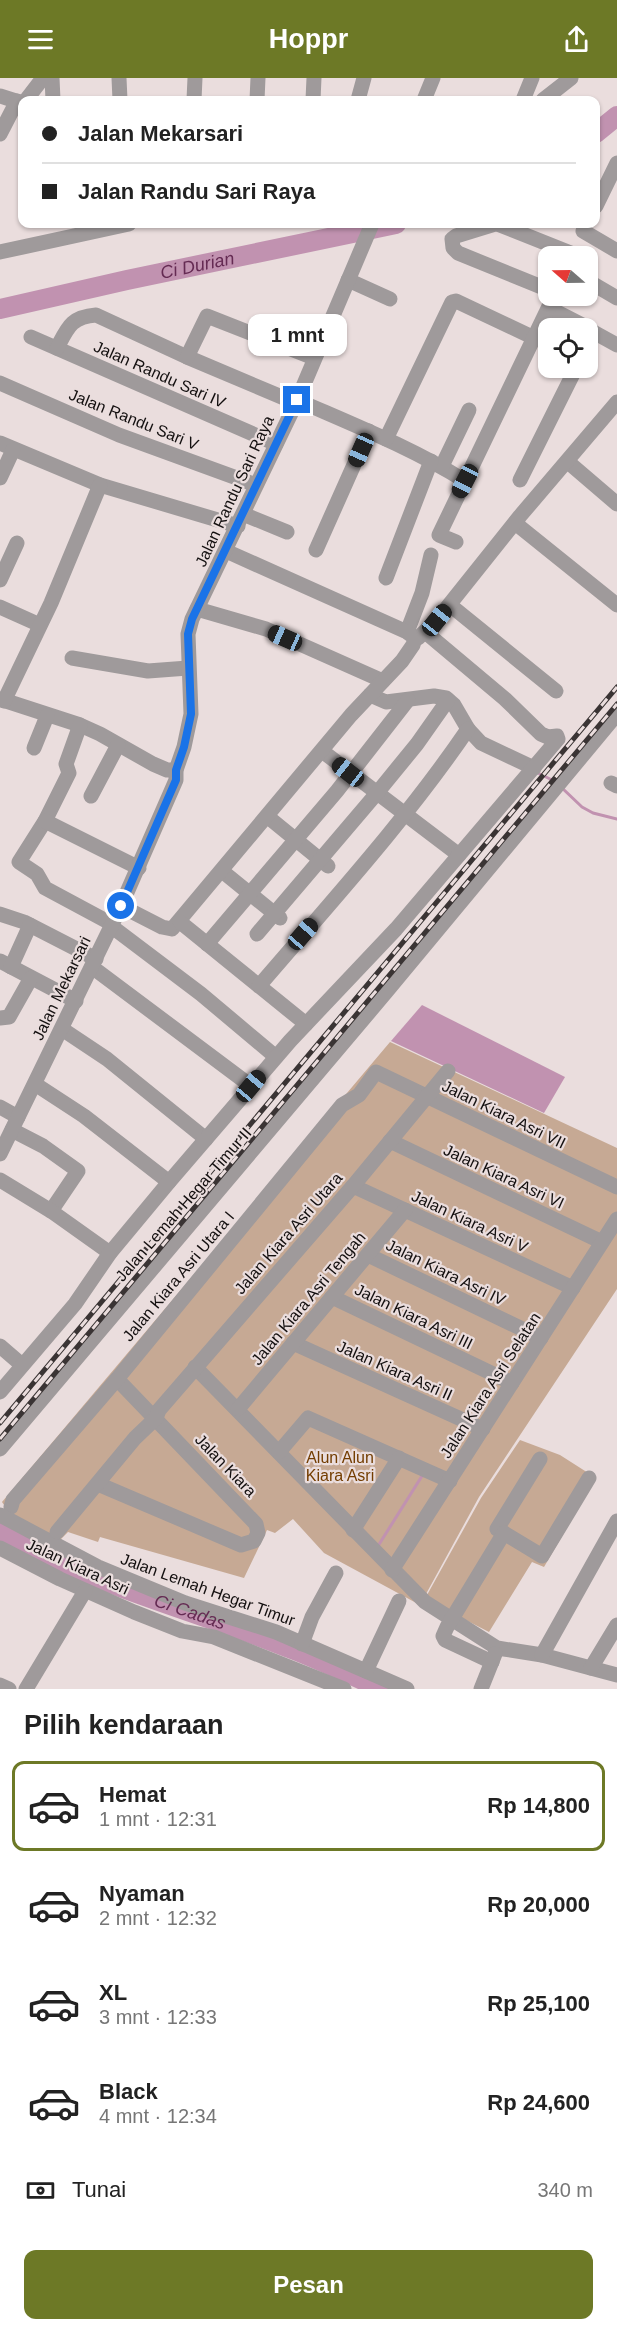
<!DOCTYPE html>
<html lang="id">
<head>
<meta charset="utf-8">
<style>
	:root { --surface:#fff; --page:#f6f6f6; --text:#222; --muted:#767676; --line:#e0e0e0; --accent:#6d7926 }
	body { margin:0; font-family:Helvetica,sans-serif; background:var(--page); color:var(--text); height:100vh; display:flex; flex-direction:column; font-size:22px; white-space:nowrap }
	* { box-sizing:border-box; margin:0 }
	p { font-size:20px; color:var(--muted) }
	.icon { flex:none; width:33px; height:33px; fill:none; stroke:currentColor; stroke-width:2; stroke-linecap:round; stroke-linejoin:round }
	.map { position:relative; height:1611px; overflow:hidden }
	.panel { display:flex; flex-direction:column; background:var(--surface); flex:1 }
	.panel>* { flex:none }
	.top-card { position:absolute; left:18px; top:18px; width:582px; height:132px; border-radius:12px; box-shadow:0 2px 4px #0004; display:grid; align-content:center; height:132px; padding:0 24px; background:var(--surface) }
	.needle { width:39px; rotate:290deg }
	.fabs { position:absolute; left:538px; top:168px; display:grid; gap:12px }
	.fabs a { display:grid; place-items:center; width:60px; height:60px; border-radius:12px; background:var(--surface); box-shadow:0 2px 4px #0004; font-size:30px }
	.end { position:absolute; width:27px; height:27px; margin:-14px; border:8px solid #1a73e8; background:#fff; box-shadow:0 0 0 3px #fff }
	.from { border-radius:50% }
	.bubble { position:absolute; height:42px; border-radius:12px; background:var(--surface); box-shadow:0 2px 4px #0004; font-size:20px; font-weight:800; line-height:42px; text-align:center }
	.car { position:absolute; width:18px; height:36px; margin:-18px -9px; border-radius:8px; box-shadow:0 0 4px 2px #0007; background:linear-gradient(#222 24%,#8ab4d8 0 40%,#222 0 76%,#8ab4d8 0 86%,#222 0) }
	.top-card b { display:flex; align-items:center; gap:21px; height:57px; font-size:22px }
	.top-card b+b { border-top:2px solid var(--line) }
	.top-card i { width:15px; height:15px; background:var(--text) }
	ul { padding:0; list-style:none }
	li { display:flex; align-items:center; gap:18px; height:90px; margin:0 12px 9px; padding:0 12px; border:3px solid transparent; border-radius:12px }
	li div { flex:1 }
	li b { display:block; font-size:22px }
	li em { font-style:normal; font-weight:800 }
	li.active { border-color:var(--accent) }
	li>.icon { width:54px; height:54px; stroke-width:1.5 }
	h2 { padding:0 24px; font-size:27px; line-height:72px }
	.pay { display:flex; align-items:center; gap:15px; height:66px; padding:0 24px; font-size:22px }
	.pay p { margin-inline-start:auto }
	.primary-button { display:flex; gap:12px; margin-top:auto; padding:12px 24px }
	.primary-button a { flex:1; height:69px; border-radius:12px; background:var(--accent); color:#fff; font-size:24px; font-weight:800; line-height:69px; text-align:center }
	header { display:flex; justify-content:space-between; align-items:center; height:78px; padding:0 24px; background:var(--accent); color:#fff; font-size:27px; font-weight:800 }
	.map>svg:first-child { display:block }
</style>
</head>
<body>
<header><svg class="icon" aria-label="menu" viewBox="0 0 24 24"><path d="M4 6h16M4 12h16M4 18h16"/></svg>Hoppr<svg class="icon" aria-label="share" viewBox="0 0 24 24"><path d="M12 15V3M7 8l5-5 5 5M5 13v7h14v-7"/></svg></header>
<div class="map">
<svg width="617" height="1611" viewBox="0 0 617 1611">
	<rect width="100%" height="100%" fill="#eadddd"/>
	<g fill="#c6a994">
		<path d="M390,964L617,1070V1211L479,1419L420,1527L324,1475L293,1441L275,1455L267,1452L244,1500L100,1459L98,1464L68,1454L59,1463L11,1437L2,1424Z"/>
		<path d="M520,1362L560,1377L596,1400L544,1489L532,1484L489,1554L454,1536L427,1517L481,1420Z"/>
	</g>
	<path fill="#c192b0" d="M422,927L565,999L544,1035L391,963Z"/>
	<g fill="none" stroke-linecap="round" stroke-linejoin="round">
		<g stroke="#c192b0" stroke-width="3">
			<path d="M536,694L554,703"/>
			<path d="M561,709L582,729L593,735L617,741"/>
			<path d="M378,1468L422,1398"/>
		</g>
		<g stroke="#c192b0" stroke-width="20">
			<path d="M596,55L617,38"/>
			<path id="s1" d="M0,231L127,202L396,146"/>
			<path id="s2" d="M0,1453C89,1507 193,1531 289,1570C321,1582 351,1597 382,1611"/>
		</g>
		<g stroke="#9f9a9b" stroke-width="15">
			<path d="M52,0L53,22"/>
			<path d="M119,0L120,22"/>
			<path d="M0,18L22,25"/>
			<path d="M26,22L43,0"/>
			<path d="M194,22L195,0"/>
			<path d="M257,22L258,0"/>
			<path d="M313,22L314,0"/>
			<path d="M358,22L364,0"/>
			<path d="M424,22L433,0"/>
			<path d="M523,22L532,0"/>
			<path d="M543,22L571,0"/>
			<path d="M0,56L17,23"/>
			<path d="M596,128L617,85"/>
			<path d="M583,153L617,173"/>
			<path d="M0,174L129,146"/>
			<path d="M348,202L390,221"/>
			<path d="M588,203L617,220"/>
			<path d="M549,212L458,175L453,170L452,161L456,158L495,146L500,147L573,176"/>
			<path d="M549,230L588,250"/>
			<path d="M588,251L617,267"/>
			<path d="M31,259L276,366"/>
			<path d="M57,270C68,249 71,239 96,237L187,279L296,325"/>
			<path d="M187,279L207,238L314,280"/>
			<path d="M0,305L119,357L256,407"/>
			<path d="M297,322C354,347 412,370 465,403"/>
			<path d="M386,361L452,224L456,223L528,257"/>
			<path d="M0,365L100,407L238,448"/>
			<path d="M568,384L617,426"/>
			<path d="M442,388L469,332"/>
			<path d="M0,400L13,372"/>
			<path d="M520,402L576,290"/>
			<path d="M243,436L287,454"/>
			<path d="M515,445L617,527"/>
			<path d="M456,464L439,457L554,218"/>
			<path d="M316,472L369,353"/>
			<path d="M386,500L431,383"/>
			<path d="M0,502L17,465"/>
			<path d="M450,527L556,613"/>
			<path d="M0,529L40,547"/>
			<path d="M197,531L266,551L383,603"/>
			<path d="M407,554L422,515L431,477"/>
			<path d="M418,560L437,542L520,438L617,324"/>
			<path d="M72,580L148,593L188,590"/>
			<path d="M370,617L386,624L434,618L446,620L454,627L468,651L481,665L534,690"/>
			<path d="M0,621L80,647L100,656L153,686L167,692H176"/>
			<path d="M4,623L51,525L100,407"/>
			<path d="M80,647L66,686L69,695L45,743L19,784L37,796L45,810L112,846"/>
			<path d="M34,670L47,638"/>
			<path d="M322,673L459,777"/>
			<path d="M611,705L617,708"/>
			<path d="M91,718L118,667"/>
			<path d="M268,739L328,788"/>
			<path d="M45,743L139,790"/>
			<path d="M222,793L280,840"/>
			<path d="M121,828L162,849L172,851L351,637L402,583L413,567L415,560L407,554L226,473"/>
			<path d="M0,836L24,844L96,881"/>
			<path d="M180,844L306,946"/>
			<path d="M111,848L201,916L276,979"/>
			<path d="M257,856L377,715L417,666L448,622"/>
			<path d="M207,866L337,713L408,622"/>
			<path d="M0,883L76,923"/>
			<path d="M11,889L30,847"/>
			<path d="M92,889L251,1008"/>
			<path d="M259,908C331,824 406,742 468,651"/>
			<path d="M0,940L9,939L31,900"/>
			<path d="M62,951L107,981L206,1061"/>
			<path d="M35,1006L84,1038L169,1104"/>
			<path d="M0,1029L18,1039"/>
			<path d="M12,1052L43,1068L78,1093L51,1133"/>
			<path d="M390,1063L602,1164"/>
			<path d="M0,1076L121,828L176,702V692L184,669L191,636L188,556L192,541L296,325L372,146"/>
			<path d="M0,1102L51,1133L110,1175"/>
			<path d="M353,1108L573,1210"/>
			<path d="M368,1177L541,1260"/>
			<path d="M332,1219L512,1305"/>
			<path d="M293,1265L483,1351"/>
			<path d="M0,1268L22,1287"/>
			<path d="M195,1289L425,1524L497,1570L542,1577L617,1597"/>
			<path d="M0,1314L75,1226L110,1175L169,1104L290,963L396,851L558,661L557,658L548,659L541,656L505,621L430,558"/>
			<path d="M238,1331L405,1132"/>
			<path d="M0,1371L387,913L617,636"/>
			<path d="M279,1374L308,1340L450,1403"/>
			<path d="M98,1406L241,1467L254,1463L258,1455L256,1446L117,1301"/>
			<path d="M11,1429L13,1422L117,1301L342,1027L359,1017L376,994L617,1109"/>
			<path d="M0,1437L98,1489L185,1525L276,1554L407,1611"/>
			<path d="M353,1452L399,1380"/>
			<path d="M57,1454L135,1360L156,1340L159,1332L353,1108L448,993"/>
			<path d="M504,1455L497,1451L540,1381"/>
			<path d="M0,1470L60,1501L134,1534L182,1553L214,1559L344,1611"/>
			<path d="M392,1492L617,1141"/>
			<path d="M302,1566L312,1539L336,1495"/>
			<path d="M542,1577L617,1443"/>
			<path d="M492,1584L445,1562L443,1558L447,1549L504,1455L542,1478L589,1400"/>
			<path d="M591,1590L617,1547"/>
			<path d="M366,1593L399,1523"/>
			<path d="M0,1607L9,1611"/>
			<path d="M26,1611L85,1513"/>
			<path d="M481,1611L495,1576"/>
		</g>
		<g stroke="#3a3434" stroke-width="5">
			<g id="rail">
				<path d="M0,1345L617,609"/>
				<path d="M0,1361L617,626"/>
			</g>
		</g>
		<use href="#rail" stroke="#eadddd" stroke-width="3" stroke-dasharray="9" stroke-linecap="butt"/>
	</g>
	<g fill="none" stroke-linecap="round" stroke-linejoin="round">
		<path stroke="#1a73e8" stroke-width="8" d="M121,828L176,702V692L184,669L191,636L188,556L192,541L297,322"/>
	</g>
	<g text-anchor="middle" stroke-width="4.5" stroke-linejoin="round" paint-order="stroke">
		<g font-size="16" fill="#130f0f" stroke="#eadddd">
			<text transform="translate(160 296) rotate(24)" y="6">Jalan Randu Sari IV</text>
			<text transform="translate(134 341) rotate(22)" y="6">Jalan Randu Sari V</text>
			<text transform="translate(234 413) rotate(-65)" y="6">Jalan Randu Sari Raya</text>
			<text transform="translate(61 910) rotate(-64)" y="6">Jalan Mekarsari</text>
			<text transform="translate(504 1036) rotate(26)" y="6">Jalan Kiara Asri VII</text>
			<text transform="translate(504 1098) rotate(25)" y="6">Jalan Kiara Asri VI</text>
			<text transform="translate(183 1126) rotate(-49)" y="6">Jalan Lemah Hegar Timur II</text>
			<text transform="translate(470 1143) rotate(25)" y="6">Jalan Kiara Asri V</text>
			<text transform="translate(288 1155) rotate(-49)" y="6">Jalan Kiara Asri Utara</text>
			<text transform="translate(446 1194) rotate(26)" y="6">Jalan Kiara Asri IV</text>
			<text transform="translate(178 1198) rotate(-50)" y="6">Jalan Kiara Asri Utara I</text>
			<text transform="translate(308 1220) rotate(-50)" y="6">Jalan Kiara Asri Tengah</text>
			<text transform="translate(414 1238) rotate(26)" y="6">Jalan Kiara Asri III</text>
			<text transform="translate(395 1292) rotate(24)" y="6">Jalan Kiara Asri II</text>
			<text transform="translate(490 1307) rotate(-57)" y="6">Jalan Kiara Asri Selatan</text>
			<text transform="translate(226 1387) rotate(46)" y="6">Jalan Kiara</text>
			<text transform="translate(78 1488) rotate(25)" y="6">Jalan Kiara Asri</text>
			<text transform="translate(208 1511) rotate(20)" y="6">Jalan Lemah Hegar Timur</text>
		</g>
		<g font-size="16" fill="#733d01" stroke="#eadddd">
			<text x="340" y="1385">Alun Alun<tspan x="340" dy="18">Kiara Asri</tspan></text>
		</g>
		<g font-size="18" font-style="italic" fill="#652b53" stroke="#eadddd">
			<text dy="6" stroke="none"><textPath href="#s1" startOffset="202">Ci Durian</textPath></text>
			<text dy="6" stroke="none"><textPath href="#s2" startOffset="207">Ci Cadas</textPath></text>
		</g>
	</g>
</svg>
<div class="fabs">
<a><svg class="needle" viewBox="-14 -14 28 28"><path d="M0-13l5 13h-10z" fill="#e53935"/><path d="M0 13l5-13h-10z" fill="#767676"/></svg></a>
<a><svg class="icon" aria-label="locate" viewBox="0 0 24 24"><circle cx="12" cy="12" r="6"/><path d="M12 2v4M12 18v4M2 12h4M18 12h4"/></svg></a>
</div>
<i class="end from" style="left:121px;top:828px"></i>
<i class="end" style="left:297px;top:322px"></i>
<div class="bubble" style="left:248px;top:236px;width:99px">1 mnt</div>
<i class="car" style="left:361px;top:372px;rotate:204deg"></i>
<i class="car" style="left:465px;top:403px;rotate:207deg"></i>
<i class="car" style="left:437px;top:542px;rotate:39deg"></i>
<i class="car" style="left:285px;top:560px;rotate:294deg"></i>
<i class="car" style="left:348px;top:694px;rotate:308deg"></i>
<i class="car" style="left:303px;top:856px;rotate:41deg"></i>
<i class="car" style="left:251px;top:1008px;rotate:40deg"></i>
<div class="top-card">
<b><i class="from"></i>Jalan Mekarsari</b>
<b><i></i>Jalan Randu Sari Raya</b>
</div>
</div>
<section class="panel">
<h2>Pilih kendaraan</h2>
<ul>
<li class="active"><svg class="icon" aria-label="car" viewBox="0 0 24 24"><path d="M5 17H2v-5l4-1 3-4h7l3 4 3 1v5h-3M9 17h6M6 11h13"/><circle cx="7" cy="17" r="2"/><circle cx="17" cy="17" r="2"/></svg><div><b>Hemat</b><p>1 mnt · 12:31</p></div><em>Rp 14,800</em></li>
<li><svg class="icon" aria-label="car" viewBox="0 0 24 24"><path d="M5 17H2v-5l4-1 3-4h7l3 4 3 1v5h-3M9 17h6M6 11h13"/><circle cx="7" cy="17" r="2"/><circle cx="17" cy="17" r="2"/></svg><div><b>Nyaman</b><p>2 mnt · 12:32</p></div><em>Rp 20,000</em></li>
<li><svg class="icon" aria-label="car" viewBox="0 0 24 24"><path d="M5 17H2v-5l4-1 3-4h7l3 4 3 1v5h-3M9 17h6M6 11h13"/><circle cx="7" cy="17" r="2"/><circle cx="17" cy="17" r="2"/></svg><div><b>XL</b><p>3 mnt · 12:33</p></div><em>Rp 25,100</em></li>
<li><svg class="icon" aria-label="car" viewBox="0 0 24 24"><path d="M5 17H2v-5l4-1 3-4h7l3 4 3 1v5h-3M9 17h6M6 11h13"/><circle cx="7" cy="17" r="2"/><circle cx="17" cy="17" r="2"/></svg><div><b>Black</b><p>4 mnt · 12:34</p></div><em>Rp 24,600</em></li>
</ul>
<div class="pay"><svg class="icon" aria-label="cash" viewBox="0 0 24 24"><path d="M3 7h18v10H3z"/><circle cx="12" cy="12" r="2"/></svg>Tunai<p>340 m</p></div>
<div class="primary-button"><a>Pesan</a></div>
</section>
</body>
</html>
